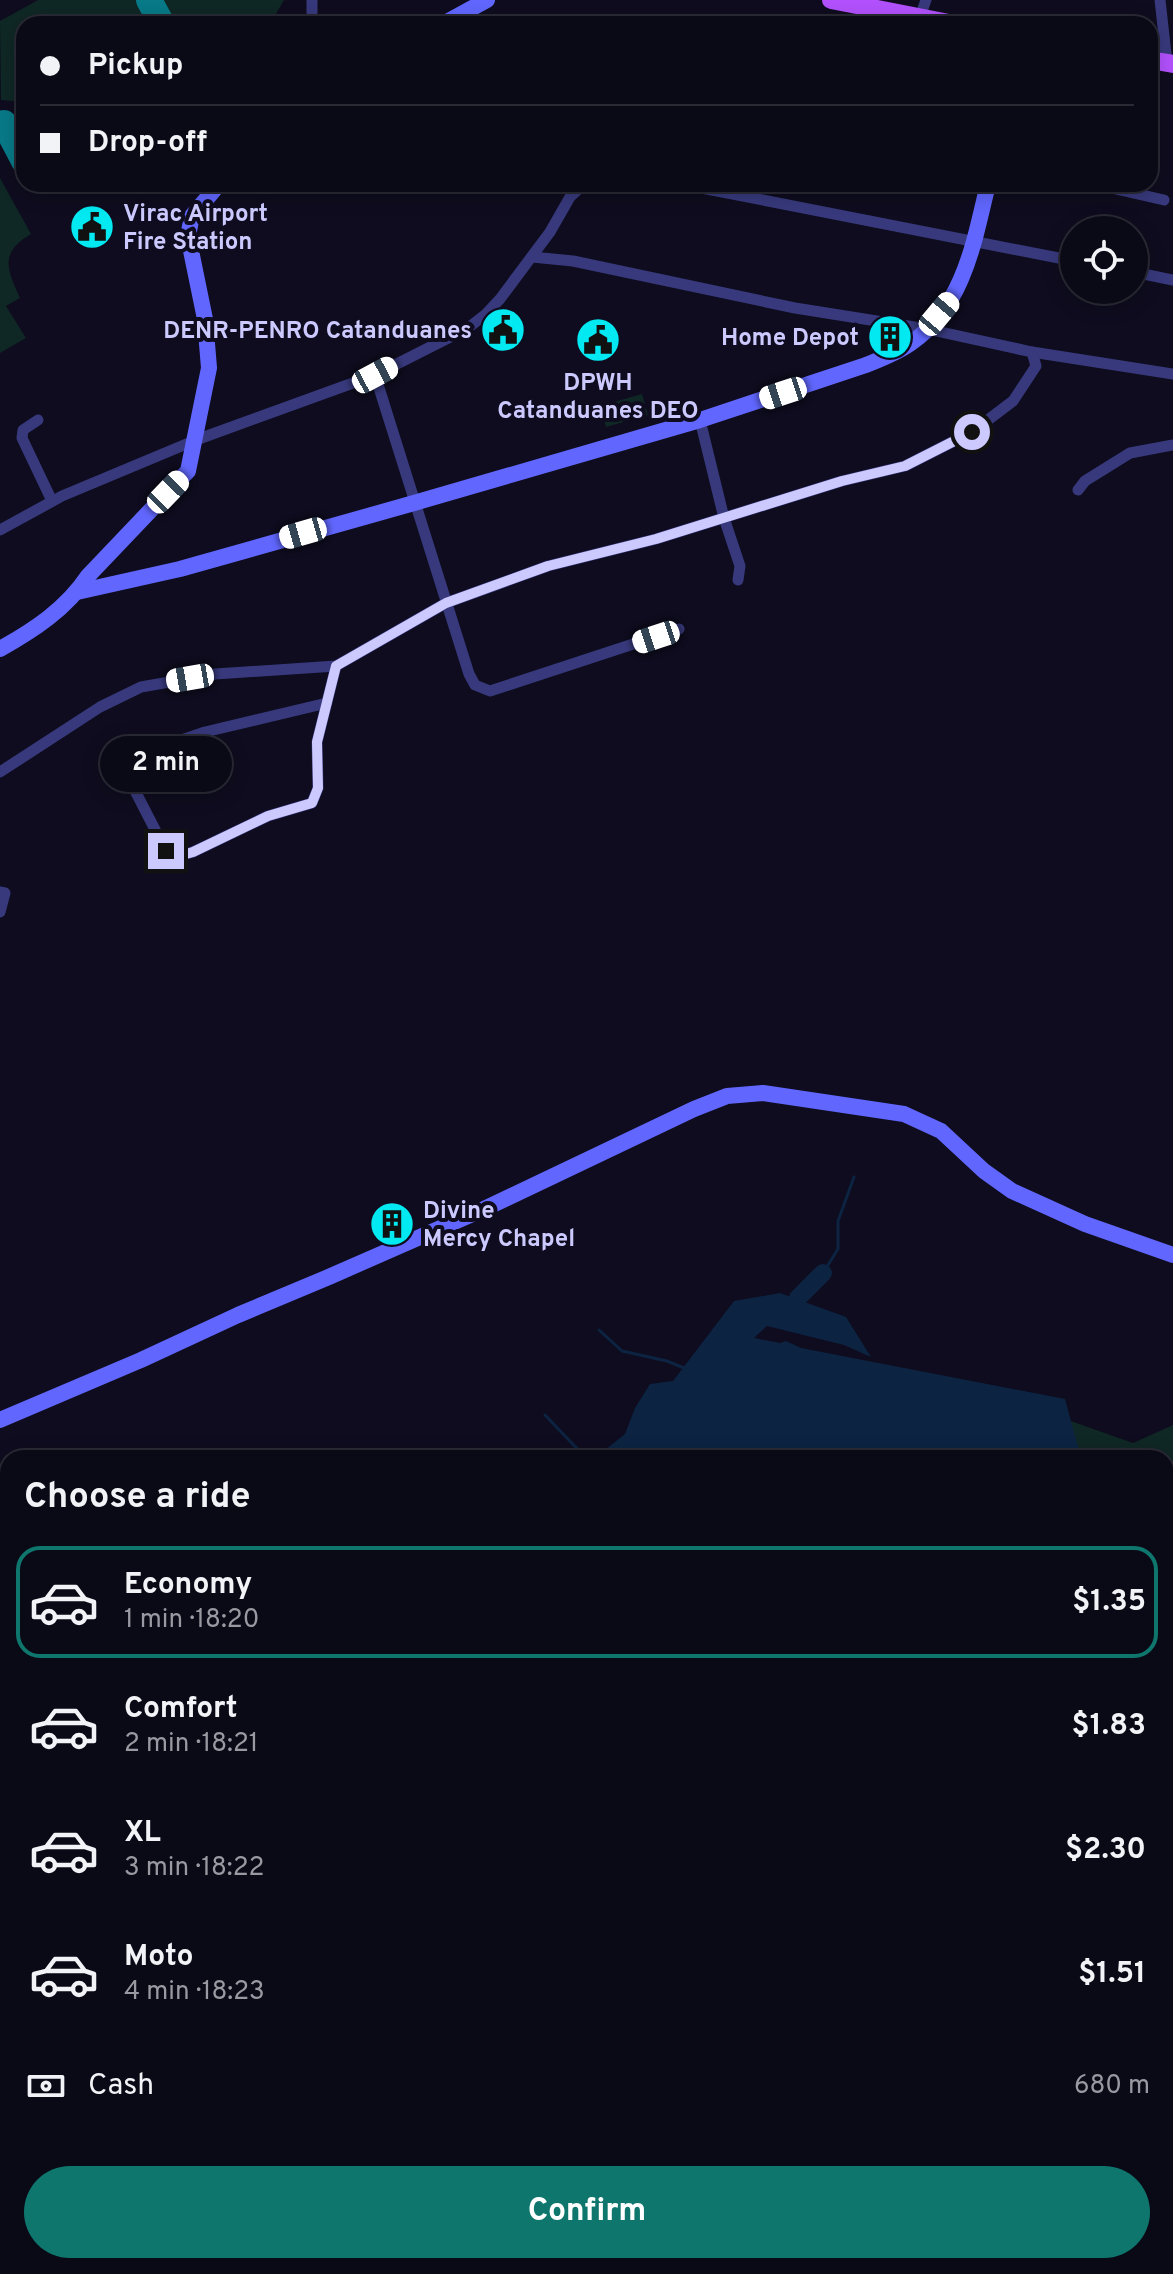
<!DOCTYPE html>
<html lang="en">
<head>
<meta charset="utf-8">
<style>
	:root { --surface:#0a0916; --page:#13121f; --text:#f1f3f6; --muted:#999aa1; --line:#2a2a35; --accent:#0f766e }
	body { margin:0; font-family:Overpass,sans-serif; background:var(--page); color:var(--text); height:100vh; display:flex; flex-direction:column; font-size:30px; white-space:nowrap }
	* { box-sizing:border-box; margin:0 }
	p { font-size:26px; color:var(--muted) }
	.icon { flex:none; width:44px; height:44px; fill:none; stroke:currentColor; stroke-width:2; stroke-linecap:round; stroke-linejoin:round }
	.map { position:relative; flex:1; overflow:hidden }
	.sheet { position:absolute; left:0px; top:1450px; width:1174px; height:824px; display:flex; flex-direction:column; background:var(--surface); border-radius:24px 24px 0 0; box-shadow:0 4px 20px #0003,0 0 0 2px var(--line) }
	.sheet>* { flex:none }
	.banner { position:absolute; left:16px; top:16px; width:1142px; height:176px; border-radius:24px; box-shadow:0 4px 20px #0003,0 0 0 2px var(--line); display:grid; align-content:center; height:176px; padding:0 24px; background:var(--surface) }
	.controls { position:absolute; left:1060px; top:216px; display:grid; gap:16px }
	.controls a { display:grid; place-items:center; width:88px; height:88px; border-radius:50%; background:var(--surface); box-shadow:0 4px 20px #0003,0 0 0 2px var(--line); font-size:40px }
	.end { position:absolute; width:36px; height:36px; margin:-18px; border:10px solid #ccc9ff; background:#111; box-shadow:0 0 0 4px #111 }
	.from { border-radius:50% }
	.bubble { position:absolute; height:56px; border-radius:28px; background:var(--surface); box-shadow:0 4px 20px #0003,0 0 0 2px var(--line); font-size:26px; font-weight:700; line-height:56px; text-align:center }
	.car { position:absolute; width:24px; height:48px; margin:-24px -12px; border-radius:10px; box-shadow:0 0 6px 2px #0007; background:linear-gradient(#fff 24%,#345 0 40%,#fff 0 76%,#345 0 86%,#fff 0) }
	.banner b { display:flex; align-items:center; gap:28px; height:76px; font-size:30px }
	.banner b+b { border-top:2px solid var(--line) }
	.banner i { width:20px; height:20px; background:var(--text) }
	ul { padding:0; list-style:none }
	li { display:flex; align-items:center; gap:24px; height:112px; margin:0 16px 12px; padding:0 8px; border:4px solid transparent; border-radius:24px }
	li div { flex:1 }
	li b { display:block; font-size:30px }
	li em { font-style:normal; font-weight:700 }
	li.current { border-color:var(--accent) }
	li>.icon { width:72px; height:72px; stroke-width:1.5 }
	h2 { padding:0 24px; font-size:36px; line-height:96px }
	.pay { display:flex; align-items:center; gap:20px; height:88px; padding:0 24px; font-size:30px }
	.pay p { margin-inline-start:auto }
	.button { display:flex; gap:16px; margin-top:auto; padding:16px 24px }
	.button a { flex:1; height:92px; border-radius:48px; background:var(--accent); color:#fff; font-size:32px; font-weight:700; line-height:92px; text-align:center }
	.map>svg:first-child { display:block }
</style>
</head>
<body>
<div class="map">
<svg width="1173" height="2274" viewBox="0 0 1173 2274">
	<rect width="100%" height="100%" fill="#0e0c1e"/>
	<g fill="#0f2725">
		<path d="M38,0H137L145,19L144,24H24V102L1,100L0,21Z"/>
		<path d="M160,0H284L270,24H187L185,20L178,24H172Z"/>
		<path d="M0,178L31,234C0,253 6,267 20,298L6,306L26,338L0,353Z"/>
		<path d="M642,394L648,415L606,427L600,406Z"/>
		<path d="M1068,1420L1133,1443L1173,1425V1530L1166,1529V1458H1049Z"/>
	</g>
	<g fill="#0c2442">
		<path d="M780,1293L846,1317L871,1357L844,1345L767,1326L754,1338L780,1343L786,1341L801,1348L1065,1399L1081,1458H595L625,1434L635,1408L650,1384L673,1381L734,1301Z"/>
		<path d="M1166,1827L1173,1830V1934L1166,1931Z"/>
		<path d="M1173,2217V2274H860L854,2266H948L950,2273L981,2266H1166V2221Z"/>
	</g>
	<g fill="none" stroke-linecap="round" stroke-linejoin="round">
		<g stroke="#0c2442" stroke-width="3">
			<path d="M823,1273L838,1249V1221L854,1177"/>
			<path d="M599,1330L622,1351L667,1361L684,1368"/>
			<path d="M545,1415L586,1458"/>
			<path d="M208,2274V2266L248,2274"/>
		</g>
		<g stroke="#0c2442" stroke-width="18">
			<path d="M782,1312L796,1308L798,1298L823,1273"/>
			<path d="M502,2274L507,2266"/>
		</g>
		<g stroke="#087a88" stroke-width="26">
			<path d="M149,0L162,24"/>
			<path d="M4,123L24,161"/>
		</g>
		<g stroke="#37397c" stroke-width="11">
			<path d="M312,0V16L317,24"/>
			<path d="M1160,0L1167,63"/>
			<path d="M920,17L926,0"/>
			<path d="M681,184L1074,261"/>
			<path d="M1094,184L1164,200"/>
			<path d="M532,257L573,261L795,308L927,329L1032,352L1173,374"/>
			<path d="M1134,272L1173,280"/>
			<path d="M375,375L469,674L475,685L490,691L679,629"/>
			<path d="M38,420L23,430L22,438L52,501"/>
			<path d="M700,420L724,518L740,566L738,580"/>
			<path d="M1078,490L1085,481L1130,453L1173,445"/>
			<path d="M0,530L62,496L196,440L375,375L468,328L486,314L500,299L550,232L570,197L584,184"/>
			<path d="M327,703L205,732L152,750L130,771L129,779L166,851L179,856L193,852L268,816L312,803L318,788L317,742L336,666"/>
			<path d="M0,772L100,707L141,687L215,674L336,666L446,603L548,566L656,539L842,481L905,466L972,432L1013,401L1036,366L1032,352"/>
			<path d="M0,892L5,893L0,912"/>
			<path d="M1166,2071L1173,2064"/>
		</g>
		<g stroke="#6167fe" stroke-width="16">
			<path d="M443,24L487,0"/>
			<path d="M77,592L180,569L414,503L700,420L866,365C881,359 897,353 911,343C964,306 974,242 988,184"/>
			<path d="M0,649C34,630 66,609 88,576L188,471L209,368L205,319L188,236L192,216L219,184"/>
			<path d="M0,1420L141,1360L238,1315L331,1276L484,1209L694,1109L727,1096L763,1093L904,1114L941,1131L984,1171L1012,1191L1085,1224L1173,1255"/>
		</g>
		<g stroke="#b251fd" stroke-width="18">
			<path d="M831,0L954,24"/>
			<path d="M1150,60L1173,64"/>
		</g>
	</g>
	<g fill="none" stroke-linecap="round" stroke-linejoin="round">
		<path stroke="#ccc9ff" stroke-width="10" d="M166,851L179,856L193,852L268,816L312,803L318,788L317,742L336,666L446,603L548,566L656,539L842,481L905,466L972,432"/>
	</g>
	<defs>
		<g id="civic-disc" transform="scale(2.3)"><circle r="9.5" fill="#02e9f1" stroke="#0e0c1e"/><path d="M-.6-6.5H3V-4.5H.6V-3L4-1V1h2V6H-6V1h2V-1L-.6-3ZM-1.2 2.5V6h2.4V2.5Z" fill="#111"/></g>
		<g id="building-disc" transform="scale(2.3)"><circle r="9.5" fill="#02e9f1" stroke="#0e0c1e"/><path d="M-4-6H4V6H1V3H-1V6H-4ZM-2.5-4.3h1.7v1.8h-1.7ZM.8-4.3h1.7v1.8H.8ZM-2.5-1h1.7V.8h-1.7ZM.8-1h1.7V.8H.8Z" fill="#111"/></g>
	</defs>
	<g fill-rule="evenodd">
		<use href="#civic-disc" x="92" y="227"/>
		<use href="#civic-disc" x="503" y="330"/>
		<use href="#building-disc" x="890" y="337"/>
		<use href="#civic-disc" x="598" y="340"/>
		<use href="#building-disc" x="392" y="1224"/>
	</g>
	<g text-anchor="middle" stroke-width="8" stroke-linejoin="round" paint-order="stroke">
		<g font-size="24" font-weight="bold" fill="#ccc9ff" stroke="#0e0c1e" text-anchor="start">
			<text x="123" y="221">Virac Airport<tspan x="123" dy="28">Fire Station</tspan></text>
			<text x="472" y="338" text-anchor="end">DENR-PENRO Catanduanes</text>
			<text x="859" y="345" text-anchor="end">Home Depot</text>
			<text x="598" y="390" text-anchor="middle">DPWH<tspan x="598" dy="28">Catanduanes DEO</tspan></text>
			<text x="423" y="1218">Divine<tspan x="423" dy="28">Mercy Chapel</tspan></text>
		</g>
	</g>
</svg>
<div class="controls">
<a><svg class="icon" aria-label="locate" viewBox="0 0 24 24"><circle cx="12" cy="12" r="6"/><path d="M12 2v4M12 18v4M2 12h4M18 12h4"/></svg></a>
</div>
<i class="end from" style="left:972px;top:432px"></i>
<i class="end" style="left:166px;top:851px"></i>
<div class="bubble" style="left:100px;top:736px;width:132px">2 min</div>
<i class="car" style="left:939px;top:314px;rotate:40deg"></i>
<i class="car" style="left:375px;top:375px;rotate:62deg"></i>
<i class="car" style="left:783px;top:393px;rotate:252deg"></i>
<i class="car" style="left:168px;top:492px;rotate:44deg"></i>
<i class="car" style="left:303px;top:533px;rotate:254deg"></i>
<i class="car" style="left:656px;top:637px;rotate:252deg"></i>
<i class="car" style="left:190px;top:678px;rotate:260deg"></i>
<div class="banner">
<b><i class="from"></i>Pickup</b>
<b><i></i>Drop-off</b>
</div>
<section class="sheet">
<h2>Choose a ride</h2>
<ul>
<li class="current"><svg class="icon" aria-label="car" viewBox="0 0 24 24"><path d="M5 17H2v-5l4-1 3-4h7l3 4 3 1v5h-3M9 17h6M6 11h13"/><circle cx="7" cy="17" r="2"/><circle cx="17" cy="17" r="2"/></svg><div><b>Economy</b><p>1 min · 18:20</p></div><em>$1.35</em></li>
<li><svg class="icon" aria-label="car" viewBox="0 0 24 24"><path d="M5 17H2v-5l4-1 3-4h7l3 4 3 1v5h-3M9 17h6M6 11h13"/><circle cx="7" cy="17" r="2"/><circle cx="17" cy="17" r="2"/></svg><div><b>Comfort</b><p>2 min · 18:21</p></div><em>$1.83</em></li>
<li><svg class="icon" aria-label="car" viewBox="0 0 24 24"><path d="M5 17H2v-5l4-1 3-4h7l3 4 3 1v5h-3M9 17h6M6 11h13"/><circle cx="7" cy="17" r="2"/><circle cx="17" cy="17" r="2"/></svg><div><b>XL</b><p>3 min · 18:22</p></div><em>$2.30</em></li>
<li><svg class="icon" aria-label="car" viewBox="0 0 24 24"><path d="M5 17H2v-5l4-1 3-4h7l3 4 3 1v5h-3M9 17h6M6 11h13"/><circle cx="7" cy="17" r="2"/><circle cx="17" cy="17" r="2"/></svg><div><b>Moto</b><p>4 min · 18:23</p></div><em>$1.51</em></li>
</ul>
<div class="pay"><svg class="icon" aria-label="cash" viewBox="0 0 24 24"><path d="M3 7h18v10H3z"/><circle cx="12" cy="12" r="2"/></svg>Cash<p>680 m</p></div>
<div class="button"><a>Confirm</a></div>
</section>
</div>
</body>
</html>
